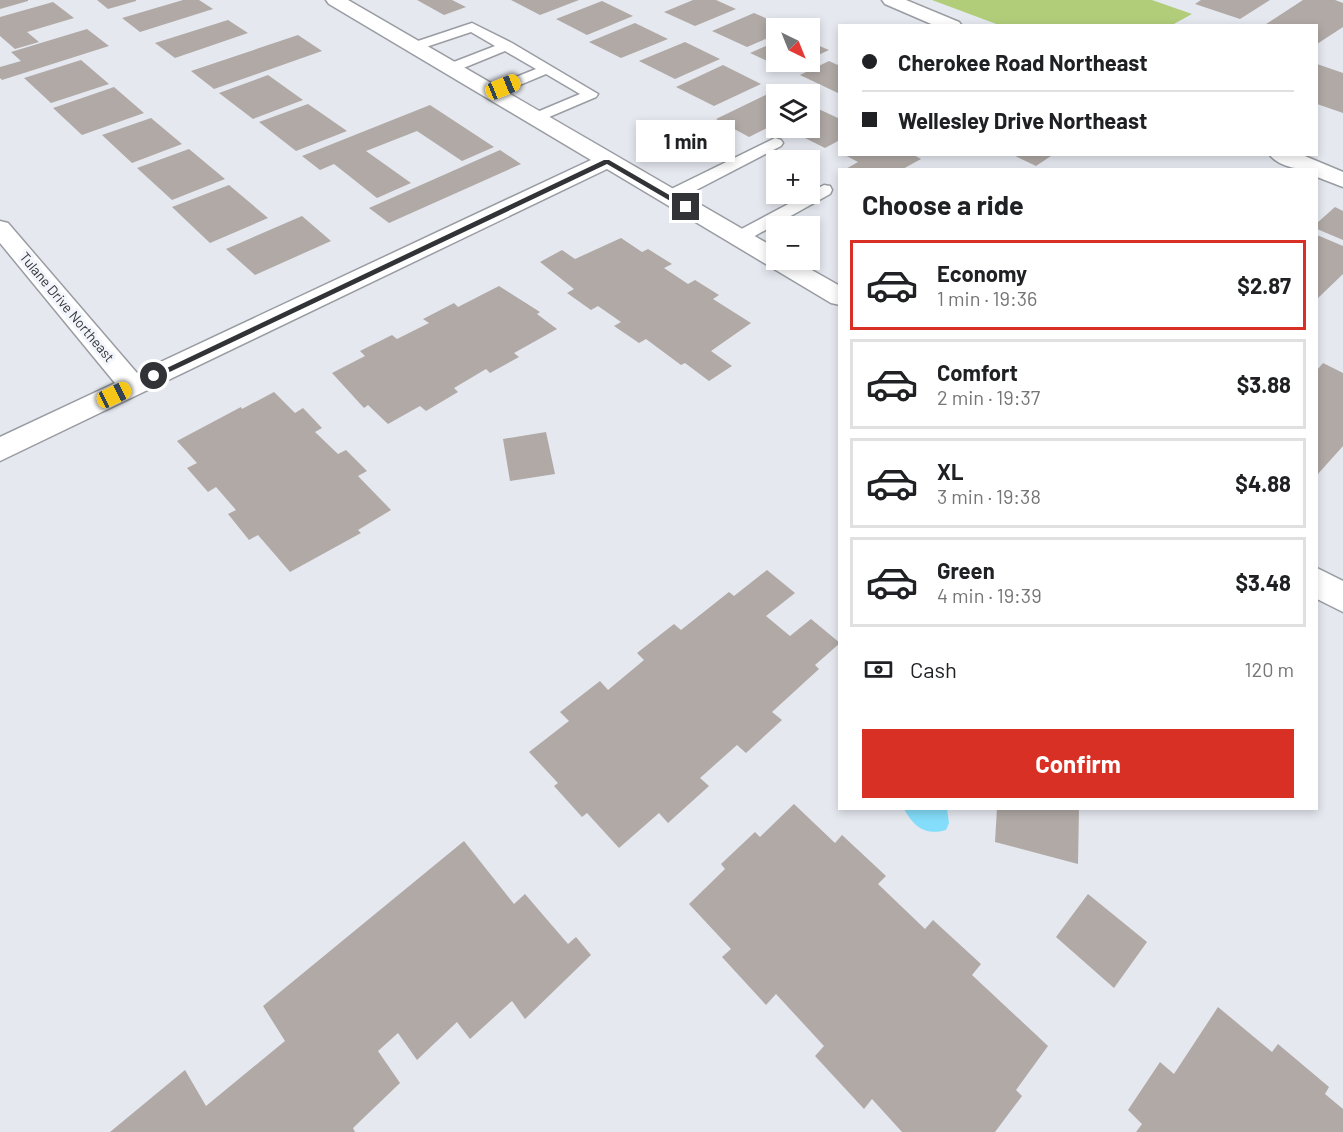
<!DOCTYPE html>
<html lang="en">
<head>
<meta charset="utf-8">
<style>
	:root { --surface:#fff; --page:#f6f6f6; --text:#202124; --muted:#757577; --line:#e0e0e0; --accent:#d93025 }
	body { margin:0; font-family:Barlow,sans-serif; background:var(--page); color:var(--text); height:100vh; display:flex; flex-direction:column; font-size:22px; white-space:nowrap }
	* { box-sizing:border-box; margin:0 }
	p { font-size:20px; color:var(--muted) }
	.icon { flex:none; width:33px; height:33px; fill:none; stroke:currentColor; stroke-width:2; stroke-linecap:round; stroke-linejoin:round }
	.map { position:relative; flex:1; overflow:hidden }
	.sheet { position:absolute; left:838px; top:168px; width:480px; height:642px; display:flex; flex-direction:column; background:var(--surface); border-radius:0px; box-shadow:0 3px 9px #0003 }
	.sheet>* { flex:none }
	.hud { position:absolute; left:838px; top:24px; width:480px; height:132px; border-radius:0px; box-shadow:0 3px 9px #0003; display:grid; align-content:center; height:132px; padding:0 24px; background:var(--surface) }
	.needle { width:39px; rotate:137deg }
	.buttons { position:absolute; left:766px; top:18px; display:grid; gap:12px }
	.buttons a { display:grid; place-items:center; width:54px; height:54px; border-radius:0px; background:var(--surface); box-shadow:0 3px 9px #0003; font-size:30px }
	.end { position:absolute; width:27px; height:27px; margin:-14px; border:8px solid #323336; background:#fff; box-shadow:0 0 0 3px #fff }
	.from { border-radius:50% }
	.bubble { position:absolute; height:42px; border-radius:0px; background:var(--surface); box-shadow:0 3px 9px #0003; font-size:20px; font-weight:700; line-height:42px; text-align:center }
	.car { position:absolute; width:18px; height:36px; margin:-18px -9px; border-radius:8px; box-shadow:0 0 4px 2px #0007; background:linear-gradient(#f5c518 24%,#345 0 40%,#f5c518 0 76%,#345 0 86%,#f5c518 0) }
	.hud b { display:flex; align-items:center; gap:21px; height:57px; font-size:22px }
	.hud b+b { border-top:2px solid var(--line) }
	.hud i { width:15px; height:15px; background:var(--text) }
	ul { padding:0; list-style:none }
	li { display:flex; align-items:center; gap:18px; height:90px; margin:0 12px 9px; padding:0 12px; border:3px solid var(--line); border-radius:0px }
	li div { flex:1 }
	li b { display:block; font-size:22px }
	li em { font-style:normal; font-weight:700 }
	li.active { border-color:var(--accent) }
	li>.icon { width:54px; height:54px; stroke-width:1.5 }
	h2 { padding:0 24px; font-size:27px; line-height:72px }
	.pay { display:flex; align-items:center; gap:15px; height:66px; padding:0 24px; font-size:22px }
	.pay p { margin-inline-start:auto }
	.button { display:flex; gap:12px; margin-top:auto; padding:12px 24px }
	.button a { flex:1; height:69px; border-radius:0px; background:var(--accent); color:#fff; font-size:24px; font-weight:700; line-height:69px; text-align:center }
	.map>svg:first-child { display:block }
</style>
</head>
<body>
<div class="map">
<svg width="1343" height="1132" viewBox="0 0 1343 1132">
	<rect width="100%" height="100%" fill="#e5e8ef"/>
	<path fill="#b1cd7a" d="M932,0H1152L1192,14L1172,25H999Z"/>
	<path fill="#84ddfa" d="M904,809H947L949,823L946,830C925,836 914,827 904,809Z"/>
	<g fill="#b0a9a6">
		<path d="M0,0H28V1L0,9Z"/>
		<path d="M97,0H136V1L108,9Z"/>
		<path d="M183,0H199L213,9L140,32L122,18Z"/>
		<path d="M417,0H452L466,7L444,15Z"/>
		<path d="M511,0H579L540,15Z"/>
		<path d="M693,0H716L736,9L695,26L664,12Z"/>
		<path d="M1201,0H1270L1240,19L1195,4Z"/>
		<path d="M1303,0H1335L1343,3V27L1317,44V26H1263Z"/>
		<path d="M602,1L633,16L587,35L556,19Z"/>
		<path d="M53,2L74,18L27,32L39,42L15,49L0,36V17Z"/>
		<path d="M754,13L789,28H777V34L747,47L712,31Z"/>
		<path d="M228,20L248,33L175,58L155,43Z"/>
		<path d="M635,23L668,39L621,58L589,42Z"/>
		<path d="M87,29L109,46L2,80L0,78V67L21,61L11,52Z"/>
		<path d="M298,35L322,51L214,89L191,71Z"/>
		<path d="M777,41V62H805L787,70L750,53Z"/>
		<path d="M685,42L720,59L675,79L639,61Z"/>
		<path d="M810,42L829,50L810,59Z"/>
		<path d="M81,60L109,84L51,103L24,78Z"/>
		<path d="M829,61L840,66V94L800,75Z"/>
		<path d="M1317,64L1343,73V113L1317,104Z"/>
		<path d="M723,65L761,84L714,106L676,87Z"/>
		<path d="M268,75L303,100L253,119L219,93Z"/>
		<path d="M114,87L144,113L82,135L53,108Z"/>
		<path d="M778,89L789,94H777V123L749,137L716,119Z"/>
		<path d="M308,104L347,131L296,151L259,122Z"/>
		<path d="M430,105L494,147L462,161L417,131L366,151L411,183L377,198L334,164L320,170L302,156Z"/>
		<path d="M810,105L840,119V140L825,148L785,128H810Z"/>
		<path d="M151,118L182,144L132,163L102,135Z"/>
		<path d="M189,149L225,179L172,200L137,168Z"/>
		<path d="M500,150L521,164L389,223L369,208Z"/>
		<path d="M843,154H912L921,159L901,170H844L858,162Z"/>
		<path d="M1011,154H1054L1036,166Z"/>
		<path d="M229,185L268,218L210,243L172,207Z"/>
		<path d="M1335,207L1343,211V240L1317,229V223Z"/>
		<path d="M302,216L331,241L255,275L226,249Z"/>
		<path d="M1317,235L1343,246V274L1317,299Z"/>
		<path d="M621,238L642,252L648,249L672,264L664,268L688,284L695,280L719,295L713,299L751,323L711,351L732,366L709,381L685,363L681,365L646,339L639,343L614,326L621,322L598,306L591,310L567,293L574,289L540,262L562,250L575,259Z"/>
		<path d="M499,286L540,312L537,314L557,329L514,353L519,357L490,373L486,369L454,388L458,392L426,411L420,406L388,424L368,405L364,408L332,373L365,356L360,351L392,335L397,339L429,323L423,319L454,303L458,307Z"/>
		<path d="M1323,363L1343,373V446L1317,475V370Z"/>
		<path d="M274,392L295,413L303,408L322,428L315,432L338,454L346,450L367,471L358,476L391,510L358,530L361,533L290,572L258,535L249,540L228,514L236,510L216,487L208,492L187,468L197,463L177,441L241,407L242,409Z"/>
		<path d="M546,432L555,474L510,481L503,439Z"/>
		<path d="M767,570L795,593L766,616L790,636L811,619L840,643L815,665L819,669L772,712L782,720L746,753L737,745L700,778L709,786L668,823L659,813L619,848L587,813L582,817L554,786L558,783L529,752L569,721L560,712L600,681L608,690L644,660L637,653L674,624L681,630L729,592L734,596Z"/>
		<path d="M794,804L835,843L842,835L886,876L878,884L925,929L933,920L981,964L972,975L1048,1046L1016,1090L1022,1096L995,1132H902L872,1099L864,1109L815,1056L824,1046L776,994L766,1005L722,957L731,949L689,904L725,869L721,864L755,832L760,837Z"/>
		<path d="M997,808H1079L1078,864L995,842Z"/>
		<path d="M464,841L514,904L525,894L568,944L576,937L591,955L525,1019L512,1001L470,1039L457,1022L417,1060L398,1033L378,1051L400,1083L353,1128L355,1132H110L185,1070L206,1106L285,1041L263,1006Z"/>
		<path d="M1088,894L1147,942L1114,988L1056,937Z"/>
		<path d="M1218,1007L1272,1052L1278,1044L1329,1087L1325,1094L1343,1109V1132H1136L1142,1124L1128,1110L1160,1062L1174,1074Z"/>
	</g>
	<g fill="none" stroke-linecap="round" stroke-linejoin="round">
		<g stroke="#999ca2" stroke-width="3">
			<g id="lane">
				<path d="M472,23L512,43L598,94L596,97L535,123L530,121L527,118L530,115L580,94L546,74L496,95H486L484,92L486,89L536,69L505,51L456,71H446L444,68L446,65L495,46L471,32L414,51L407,47L409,44Z"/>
				<path d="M775,138L781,140L783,143L781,146L675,201L669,202L661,197L663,193Z"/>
				<path d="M824,185L830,186L832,190L830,194L744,242H732L729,238L732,234Z"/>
			</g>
		</g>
		<g stroke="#999ca2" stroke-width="3">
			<g id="street">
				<path d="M326,0H348L777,249V260H794L840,286V305L831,303L607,169L0,461V437L115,383L0,243V221L8,223L137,373L591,160L329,4Z"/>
				<path d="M882,0H906L959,22L962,26H936L885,4Z"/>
				<path d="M1269,154H1300L1343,172V187L1317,177V170C1302,170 1279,168 1269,154Z"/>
				<path d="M1317,568L1343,581V612L1317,599Z"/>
			</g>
		</g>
		<use href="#lane" fill="#fff" fill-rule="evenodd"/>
		<use href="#street" fill="#fff" fill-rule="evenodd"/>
	</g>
	<path fill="#323336" d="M604,160H609L690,207L684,209L607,164L157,378L150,376Z"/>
	<g text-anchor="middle" stroke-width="6" stroke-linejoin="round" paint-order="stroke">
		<g font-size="14" fill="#323336" stroke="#f2f5fc">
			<text transform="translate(67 307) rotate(50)" y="5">Tulane Drive Northeast</text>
		</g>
	</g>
</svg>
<div class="buttons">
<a><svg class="needle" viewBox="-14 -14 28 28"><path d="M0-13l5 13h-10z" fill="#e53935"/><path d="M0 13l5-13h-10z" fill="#757577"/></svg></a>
<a><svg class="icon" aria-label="layers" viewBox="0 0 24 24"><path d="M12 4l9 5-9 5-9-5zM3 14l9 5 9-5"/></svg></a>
<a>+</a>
<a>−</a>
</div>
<i class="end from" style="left:154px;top:376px"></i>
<i class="end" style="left:686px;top:207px"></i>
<div class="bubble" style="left:636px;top:120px;width:99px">1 min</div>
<i class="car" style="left:503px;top:87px;rotate:68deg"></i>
<i class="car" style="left:114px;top:395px;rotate:64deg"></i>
<div class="hud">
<b><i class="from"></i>Cherokee Road Northeast</b>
<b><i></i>Wellesley Drive Northeast</b>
</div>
<section class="sheet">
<h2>Choose a ride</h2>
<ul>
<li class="active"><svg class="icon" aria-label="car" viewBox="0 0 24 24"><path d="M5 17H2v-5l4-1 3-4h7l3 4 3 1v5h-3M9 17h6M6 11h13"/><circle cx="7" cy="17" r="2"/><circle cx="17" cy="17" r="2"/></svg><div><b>Economy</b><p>1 min · 19:36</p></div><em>$2.87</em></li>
<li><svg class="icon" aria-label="car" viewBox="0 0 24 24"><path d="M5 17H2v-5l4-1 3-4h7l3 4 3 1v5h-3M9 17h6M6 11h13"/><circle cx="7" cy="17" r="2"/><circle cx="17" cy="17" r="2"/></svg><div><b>Comfort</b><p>2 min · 19:37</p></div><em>$3.88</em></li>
<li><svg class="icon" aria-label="car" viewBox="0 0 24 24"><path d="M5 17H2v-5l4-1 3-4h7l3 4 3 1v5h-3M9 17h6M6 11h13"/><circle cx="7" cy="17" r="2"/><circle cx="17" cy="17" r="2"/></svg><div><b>XL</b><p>3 min · 19:38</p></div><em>$4.88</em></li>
<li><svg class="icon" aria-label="car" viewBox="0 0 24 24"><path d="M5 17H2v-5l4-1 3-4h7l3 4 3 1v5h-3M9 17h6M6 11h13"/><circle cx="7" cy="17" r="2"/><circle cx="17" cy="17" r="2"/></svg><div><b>Green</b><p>4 min · 19:39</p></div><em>$3.48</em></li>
</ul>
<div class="pay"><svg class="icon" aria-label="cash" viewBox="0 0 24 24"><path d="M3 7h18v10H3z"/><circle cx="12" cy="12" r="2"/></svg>Cash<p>120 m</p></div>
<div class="button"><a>Confirm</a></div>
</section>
</div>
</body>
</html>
